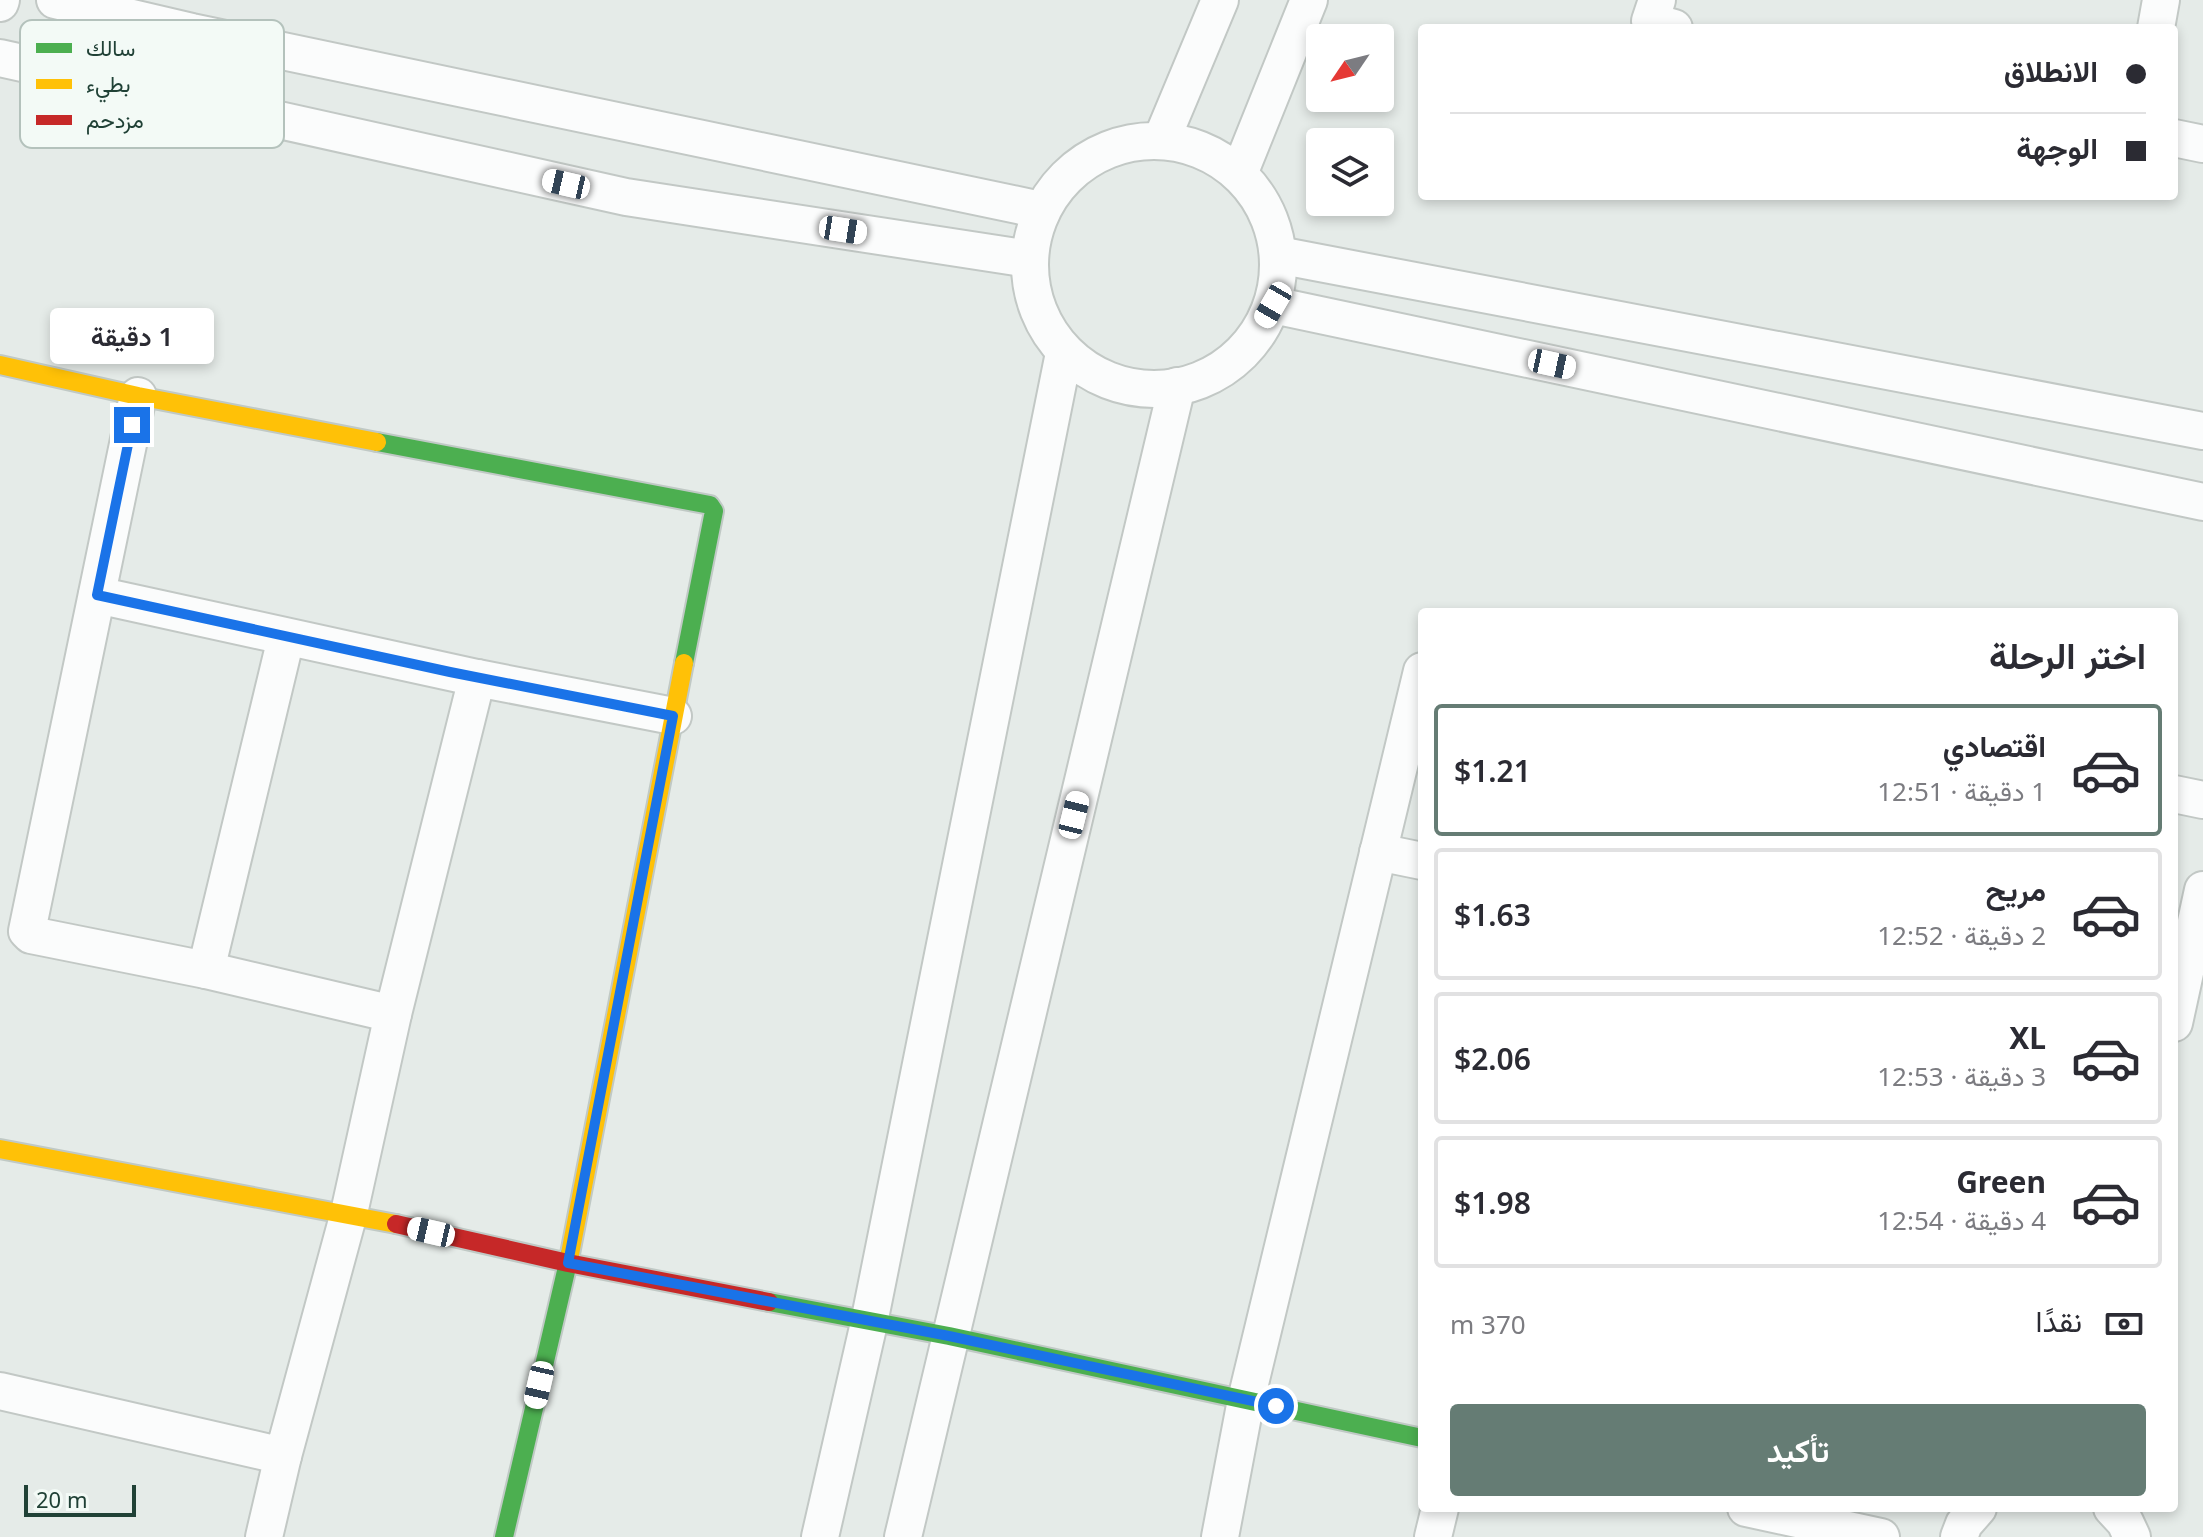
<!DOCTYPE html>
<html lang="ar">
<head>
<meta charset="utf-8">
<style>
	:root { --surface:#fff; --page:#f7f7f7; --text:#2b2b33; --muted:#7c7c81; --line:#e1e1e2; --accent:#657c74 }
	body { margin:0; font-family:"Noto Sans",Vazirmatn,sans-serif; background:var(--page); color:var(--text); direction:rtl; height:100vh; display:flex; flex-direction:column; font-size:30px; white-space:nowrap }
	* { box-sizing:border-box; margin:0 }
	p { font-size:26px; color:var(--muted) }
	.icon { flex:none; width:44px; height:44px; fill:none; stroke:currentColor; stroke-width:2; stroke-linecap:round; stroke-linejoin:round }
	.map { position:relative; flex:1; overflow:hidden; direction:ltr }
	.side { position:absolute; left:1418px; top:608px; width:760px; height:904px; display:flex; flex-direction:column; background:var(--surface); border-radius:8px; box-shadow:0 4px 12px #0003; direction:rtl }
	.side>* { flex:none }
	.guide { position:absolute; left:1418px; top:24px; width:760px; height:176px; border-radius:8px; box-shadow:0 4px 12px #0003; direction:rtl; display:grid; align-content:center; height:176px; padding:0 32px; background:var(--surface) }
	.needle { width:52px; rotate:235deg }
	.fabs { position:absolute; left:1306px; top:24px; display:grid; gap:16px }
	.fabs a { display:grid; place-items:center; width:88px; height:88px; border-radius:8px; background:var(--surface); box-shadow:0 4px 12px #0003; font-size:40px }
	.scale { position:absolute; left:24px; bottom:20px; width:112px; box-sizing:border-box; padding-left:8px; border:4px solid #204136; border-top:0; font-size:22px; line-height:28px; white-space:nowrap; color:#204136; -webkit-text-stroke:6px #f3faf6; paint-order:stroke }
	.end { position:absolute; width:36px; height:36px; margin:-18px; border:10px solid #1a73e8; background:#fff; box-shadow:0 0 0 4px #fff }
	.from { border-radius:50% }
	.bubble { position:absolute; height:56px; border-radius:8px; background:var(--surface); box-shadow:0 4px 12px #0003; font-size:26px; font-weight:600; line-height:56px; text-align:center; direction:rtl }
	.car { position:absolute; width:24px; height:48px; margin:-24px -12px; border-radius:10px; box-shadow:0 0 6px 2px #0007; background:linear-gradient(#fff 24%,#345 0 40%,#fff 0 76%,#345 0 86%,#fff 0) }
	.guide b { display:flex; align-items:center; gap:28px; height:76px; font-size:30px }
	.guide b+b { border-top:2px solid var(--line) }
	.guide i { width:20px; height:20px; background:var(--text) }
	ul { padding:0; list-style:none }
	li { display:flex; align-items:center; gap:24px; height:132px; margin:0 16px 12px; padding:0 16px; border:4px solid var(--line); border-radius:8px }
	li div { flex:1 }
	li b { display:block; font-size:30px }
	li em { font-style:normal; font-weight:600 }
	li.selected { border-color:var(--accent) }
	li>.icon { width:72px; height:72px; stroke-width:1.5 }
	h2 { padding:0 32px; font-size:36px; line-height:96px }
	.pay { display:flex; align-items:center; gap:20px; height:88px; padding:0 32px; font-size:30px }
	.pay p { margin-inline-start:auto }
	.action { display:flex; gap:16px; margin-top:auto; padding:16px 32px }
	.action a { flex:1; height:92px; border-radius:8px; background:var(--accent); color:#fff; font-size:32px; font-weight:600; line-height:92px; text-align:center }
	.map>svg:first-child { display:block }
</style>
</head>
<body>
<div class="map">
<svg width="2203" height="1537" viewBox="0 0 2203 1537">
	<rect width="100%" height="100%" fill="#e5ebe8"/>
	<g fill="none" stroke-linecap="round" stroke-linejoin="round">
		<g stroke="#c2c8c5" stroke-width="40">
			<g id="street">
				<path d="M55,0L192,32L1041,210"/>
				<path d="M1657,0L1650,21L1674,28"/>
				<path d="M0,3L1,0"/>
				<path d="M2156,28L2161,0"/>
				<path d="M0,58L626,197L1029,259"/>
				<path d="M2174,138L2203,144"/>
				<path d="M1161,141L1220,0"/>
				<circle cx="1154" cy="265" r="124"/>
				<path d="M1239,174L1309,0"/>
				<path d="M1278,255L2203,431"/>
				<path d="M1273,305L2203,502"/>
				<path d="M138,396L27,931L31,935L206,970L393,1014"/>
				<path d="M97,595L477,678L673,716"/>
				<path d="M2174,794L2203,800"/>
				<path d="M1378,852L1422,861"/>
				<path d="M206,970L286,638"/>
				<path d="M2174,1023L2203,890"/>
				<path d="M0,1391L283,1456L349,1213L393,1014L477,678"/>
				<path d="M1746,1508L1881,1537"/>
				<path d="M2112,1508L2125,1522L2132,1537"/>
				<path d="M264,1537L283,1456"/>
				<path d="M820,1537L869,1323L1064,353"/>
				<path d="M903,1537L1177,386"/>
				<path d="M1220,1537L1246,1400L1422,671"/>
				<path d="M1433,1537L1440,1508"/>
				<path d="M1959,1537L1964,1524L1978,1508"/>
			</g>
		</g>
		<g stroke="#c0c9c5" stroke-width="22">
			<g id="fast">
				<path d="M377,442L710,505L714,511L684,663"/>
				<path d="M769,1302L949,1336L1422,1438"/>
				<path d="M504,1537L570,1254"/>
			</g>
		</g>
		<g stroke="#c0c9c5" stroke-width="22">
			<g id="slow">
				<path d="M0,365L138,396L377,442"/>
				<path d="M0,1149L396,1224"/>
				<path d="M570,1254L684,663"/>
			</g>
		</g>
		<g stroke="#c0c9c5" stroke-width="22">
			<path id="jam" d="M396,1224L568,1263L769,1302"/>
		</g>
		<use href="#street" stroke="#fbfcfc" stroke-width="36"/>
		<use href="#fast" stroke="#4caf50" stroke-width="18"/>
		<use href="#slow" stroke="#ffc107" stroke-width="18"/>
		<use href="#jam" stroke="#c62828" stroke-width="18"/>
	</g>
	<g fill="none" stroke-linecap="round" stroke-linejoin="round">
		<path stroke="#1a73e8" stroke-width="10" d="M132,425L97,595L450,672L673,716L568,1263L949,1336L1276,1406"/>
	</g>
	<rect x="20" y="20" width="264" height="128" rx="12" fill="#f3faf6" stroke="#b4c2bc" stroke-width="2"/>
	<rect x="36" y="43" width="36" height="10" fill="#4caf50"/>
	<rect x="36" y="79" width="36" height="10" fill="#ffc107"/>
	<rect x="36" y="115" width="36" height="10" fill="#c62828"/>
	<g font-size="22" fill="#204136">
		<text x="86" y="56">سالك</text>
		<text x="86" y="92">بطيء</text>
		<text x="86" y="128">مزدحم</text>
	</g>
</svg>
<div class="fabs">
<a><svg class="needle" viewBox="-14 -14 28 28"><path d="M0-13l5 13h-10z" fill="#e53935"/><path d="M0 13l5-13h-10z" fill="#7c7c81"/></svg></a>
<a><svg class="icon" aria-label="layers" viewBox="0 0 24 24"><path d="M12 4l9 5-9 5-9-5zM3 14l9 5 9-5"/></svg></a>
</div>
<div class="scale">20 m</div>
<i class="end from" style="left:1276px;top:1406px"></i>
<i class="end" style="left:132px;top:425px"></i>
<div class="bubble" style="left:50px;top:308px;width:164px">1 دقيقة</div>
<i class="car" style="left:566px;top:184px;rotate:283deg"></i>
<i class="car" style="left:843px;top:230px;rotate:99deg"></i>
<i class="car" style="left:1273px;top:305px;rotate:210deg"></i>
<i class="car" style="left:1552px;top:364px;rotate:102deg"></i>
<i class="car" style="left:1074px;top:815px;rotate:14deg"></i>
<i class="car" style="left:431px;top:1232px;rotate:283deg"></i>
<i class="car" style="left:539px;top:1385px;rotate:193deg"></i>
<div class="guide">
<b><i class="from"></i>الانطلاق</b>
<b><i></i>الوجهة</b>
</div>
<section class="side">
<h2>اختر الرحلة</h2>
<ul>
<li class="selected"><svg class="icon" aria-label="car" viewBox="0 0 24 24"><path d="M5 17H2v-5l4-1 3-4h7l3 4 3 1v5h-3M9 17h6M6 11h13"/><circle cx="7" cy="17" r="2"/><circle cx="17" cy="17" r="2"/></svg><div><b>اقتصادي</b><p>1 دقيقة · 12:51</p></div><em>$1.21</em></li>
<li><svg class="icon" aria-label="car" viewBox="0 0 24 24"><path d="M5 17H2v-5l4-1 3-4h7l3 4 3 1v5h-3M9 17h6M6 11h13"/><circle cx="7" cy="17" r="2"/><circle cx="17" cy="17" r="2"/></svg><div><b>مريح</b><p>2 دقيقة · 12:52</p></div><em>$1.63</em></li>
<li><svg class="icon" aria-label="car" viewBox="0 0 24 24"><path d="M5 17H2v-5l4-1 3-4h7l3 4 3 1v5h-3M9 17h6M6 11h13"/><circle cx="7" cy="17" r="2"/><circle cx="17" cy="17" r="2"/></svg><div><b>XL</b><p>3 دقيقة · 12:53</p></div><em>$2.06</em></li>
<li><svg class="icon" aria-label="car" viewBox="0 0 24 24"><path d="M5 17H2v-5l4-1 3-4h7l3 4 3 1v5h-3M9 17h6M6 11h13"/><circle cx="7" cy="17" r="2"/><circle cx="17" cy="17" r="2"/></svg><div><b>Green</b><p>4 دقيقة · 12:54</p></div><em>$1.98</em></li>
</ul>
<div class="pay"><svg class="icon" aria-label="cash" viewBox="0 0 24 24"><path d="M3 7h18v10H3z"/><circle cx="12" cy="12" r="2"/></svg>نقدًا<p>370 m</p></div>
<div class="action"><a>تأكيد</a></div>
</section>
</div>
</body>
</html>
